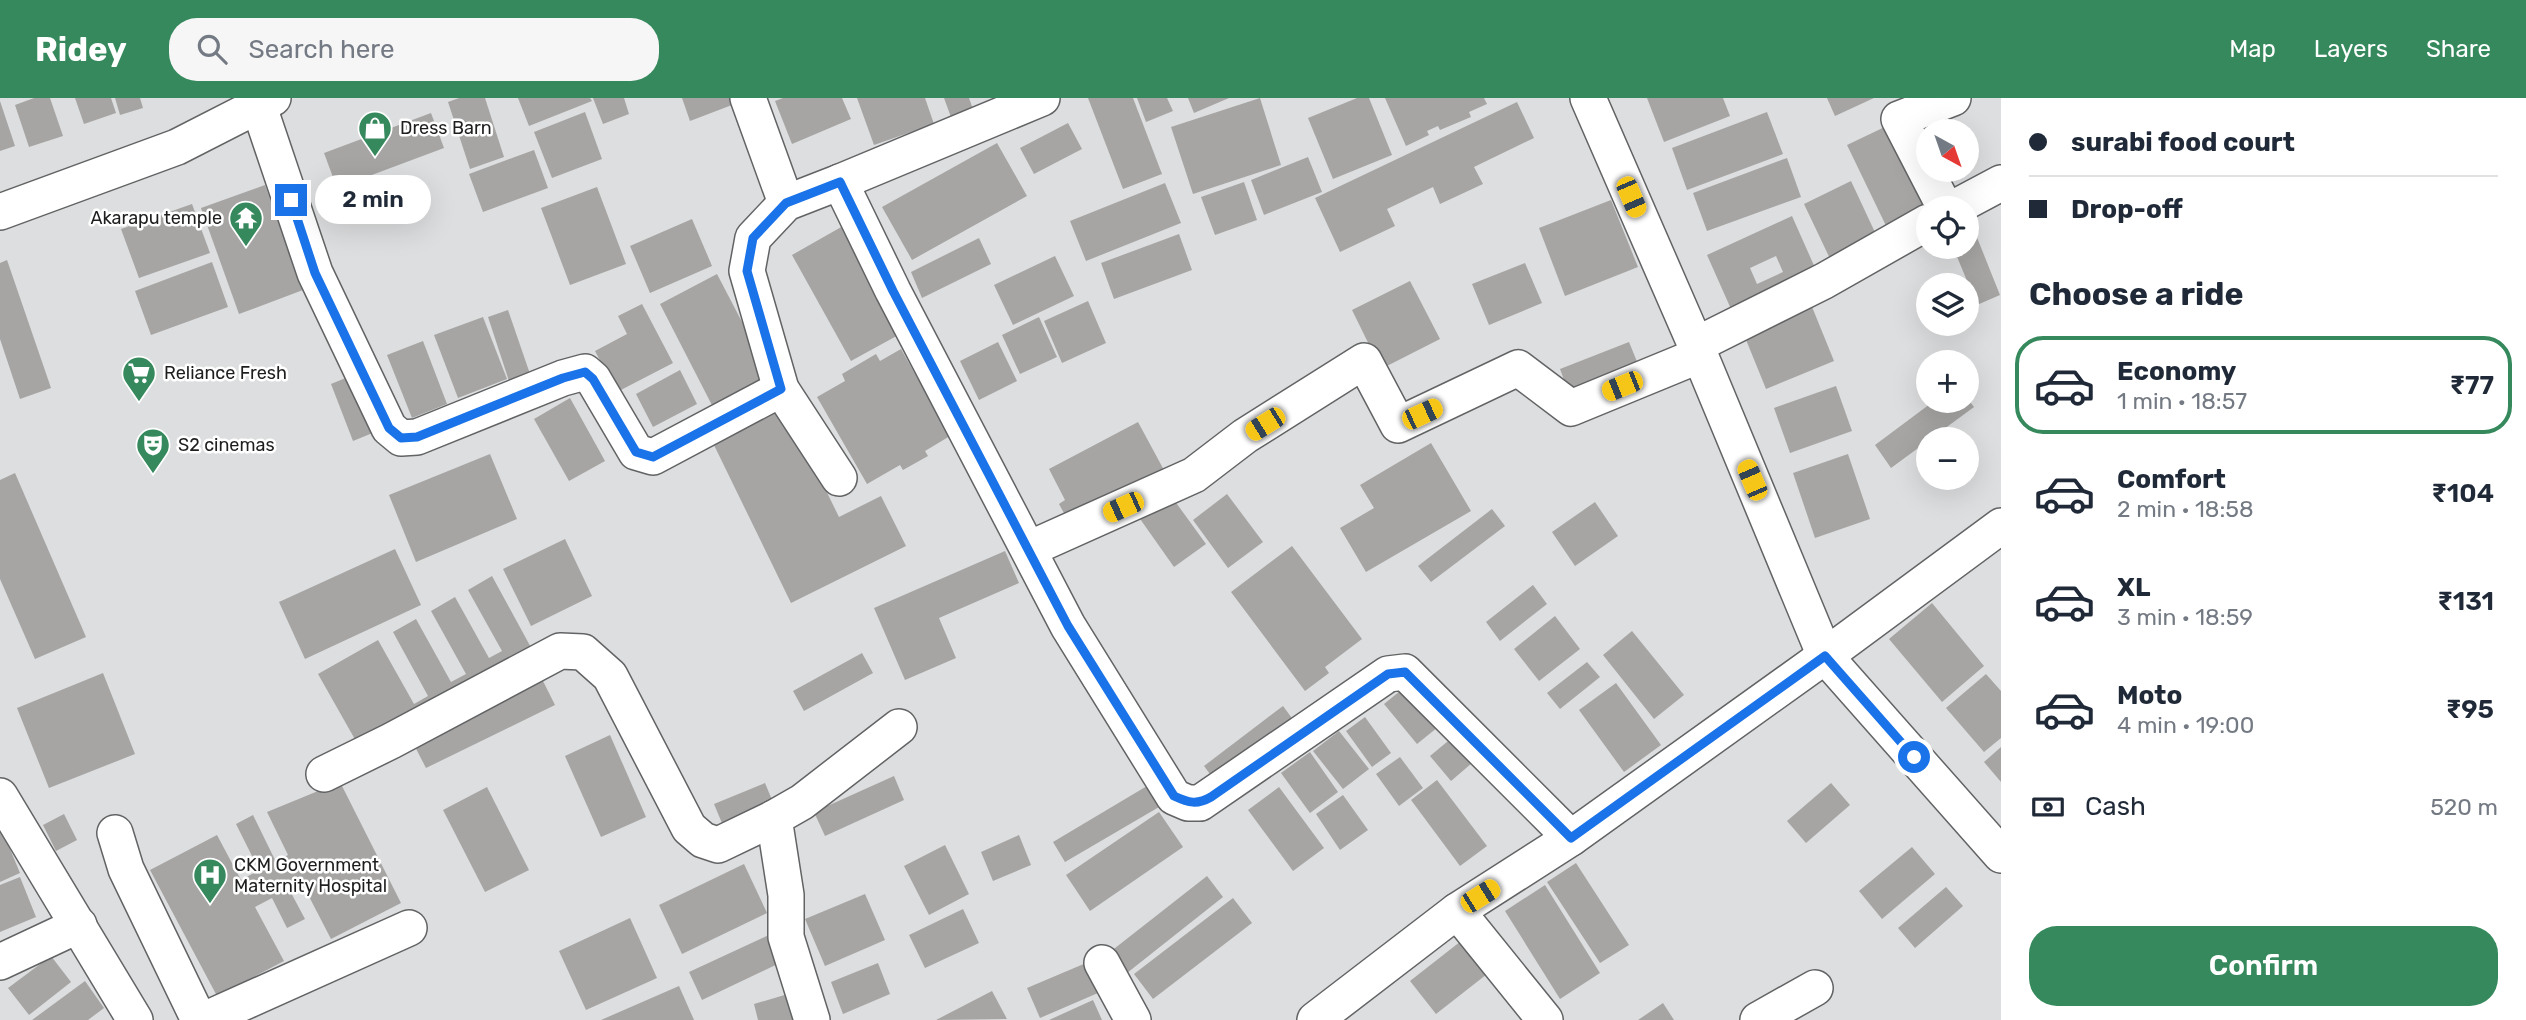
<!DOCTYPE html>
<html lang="en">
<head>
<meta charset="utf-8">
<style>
	:root { --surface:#fff; --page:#f6f6f7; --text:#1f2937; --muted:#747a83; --line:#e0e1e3; --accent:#35895c }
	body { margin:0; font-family:Rubik,sans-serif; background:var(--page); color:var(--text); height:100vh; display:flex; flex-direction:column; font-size:26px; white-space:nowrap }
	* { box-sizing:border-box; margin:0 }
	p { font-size:23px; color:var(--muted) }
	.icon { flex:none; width:38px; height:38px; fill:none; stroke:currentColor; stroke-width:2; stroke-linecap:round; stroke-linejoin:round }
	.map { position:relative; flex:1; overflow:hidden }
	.sheet { display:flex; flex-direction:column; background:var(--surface); width:525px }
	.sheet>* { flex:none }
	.top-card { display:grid; align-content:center; height:154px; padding:0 28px; background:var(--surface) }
	.needle { width:46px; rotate:140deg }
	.fabs { position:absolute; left:1916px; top:21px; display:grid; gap:14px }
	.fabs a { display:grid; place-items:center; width:63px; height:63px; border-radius:50%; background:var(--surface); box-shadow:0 7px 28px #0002; font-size:35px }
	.end { position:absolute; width:32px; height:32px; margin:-16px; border:9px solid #1a73e8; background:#fff; box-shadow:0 0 0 4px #fff }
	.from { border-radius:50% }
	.bubble { position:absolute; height:49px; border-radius:24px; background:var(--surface); box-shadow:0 7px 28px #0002; font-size:23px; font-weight:600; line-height:49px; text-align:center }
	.car { position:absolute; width:21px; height:42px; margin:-21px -10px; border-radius:9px; box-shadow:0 0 5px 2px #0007; background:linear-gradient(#f5c518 24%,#345 0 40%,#f5c518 0 76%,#345 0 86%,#f5c518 0) }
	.top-card b { display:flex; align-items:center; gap:24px; height:66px; font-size:26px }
	.top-card b+b { border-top:2px solid var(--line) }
	.top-card i { width:18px; height:18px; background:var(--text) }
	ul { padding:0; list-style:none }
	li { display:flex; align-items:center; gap:21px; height:98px; margin:0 14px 10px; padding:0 14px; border:4px solid transparent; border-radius:28px }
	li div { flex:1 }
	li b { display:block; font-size:26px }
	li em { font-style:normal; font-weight:600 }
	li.on { border-color:var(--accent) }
	li>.icon { width:63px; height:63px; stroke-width:1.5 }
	h2 { padding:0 28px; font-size:32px; line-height:84px }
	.pay { display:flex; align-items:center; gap:18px; height:77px; padding:0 28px; font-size:26px }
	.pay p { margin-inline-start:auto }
	.primary-button { display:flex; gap:14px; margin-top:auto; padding:14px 28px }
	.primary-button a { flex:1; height:80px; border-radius:28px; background:var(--accent); color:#fff; font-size:28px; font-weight:600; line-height:80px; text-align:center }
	header { display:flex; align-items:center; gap:42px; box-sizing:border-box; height:98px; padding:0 35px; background:var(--accent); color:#fff }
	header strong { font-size:33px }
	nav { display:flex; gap:38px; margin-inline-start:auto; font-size:24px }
	.search { width:490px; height:63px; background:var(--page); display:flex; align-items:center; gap:18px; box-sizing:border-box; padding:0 24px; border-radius:28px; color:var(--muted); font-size:26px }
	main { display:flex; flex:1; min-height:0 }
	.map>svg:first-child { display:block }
</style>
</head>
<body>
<header>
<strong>Ridey</strong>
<div class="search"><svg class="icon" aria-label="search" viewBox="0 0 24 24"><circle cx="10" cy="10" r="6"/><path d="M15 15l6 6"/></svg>Search here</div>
<nav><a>Map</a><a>Layers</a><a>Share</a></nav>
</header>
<main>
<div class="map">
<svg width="2001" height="922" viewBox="0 0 2001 922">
	<rect width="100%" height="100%" fill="#dddedf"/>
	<g fill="#a6a5a4" fill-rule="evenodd">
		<path d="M34,0H50L63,38L29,49L15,7Z"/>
		<path d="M75,0H111L116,15L84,26Z"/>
		<path d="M115,0H140L143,10L120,17Z"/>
		<path d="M459,0H485L504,59L470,71L448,4Z"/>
		<path d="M518,0H590L592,3L529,28Z"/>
		<path d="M593,0H624L629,16L603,26Z"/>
		<path d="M682,0H730L732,7L690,23Z"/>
		<path d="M783,0H842L851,21L792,46L775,3Z"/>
		<path d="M857,0H925L934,26L874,47Z"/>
		<path d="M944,0H969L974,14L952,22Z"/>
		<path d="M1088,0H1133L1162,76L1123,91Z"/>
		<path d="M1137,0H1167L1173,13L1146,24Z"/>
		<path d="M1188,0H1229L1194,15Z"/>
		<path d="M1260,0L1281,67L1193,96L1171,29Z"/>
		<path d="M1357,0H1369L1392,57L1333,81L1308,20Z"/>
		<path d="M1385,0H1484L1487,6L1469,14L1471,19L1440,32L1438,28L1427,33L1429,37L1406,48Z"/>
		<path d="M1647,0H1723L1730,18L1664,44Z"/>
		<path d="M1827,0H1874L1835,18Z"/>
		<path d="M0,3L15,48L0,53Z"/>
		<path d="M1517,4L1534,40L1474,69L1483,86L1440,106L1433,89L1387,111L1395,128L1340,154L1315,100Z"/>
		<path d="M585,14L602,61L552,80L534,34Z"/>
		<path d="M1767,14L1783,56L1687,92L1672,50Z"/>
		<path d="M431,15L444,50L337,90L324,55Z"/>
		<path d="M1068,25L1082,51L1034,76L1020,50Z"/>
		<path d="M1891,26L1932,110L1890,136L1847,47Z"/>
		<path d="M997,45L1027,98L912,162L882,109Z"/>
		<path d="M534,52L548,90L483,114L469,76Z"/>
		<path d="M1308,59L1322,94L1264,117L1251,82Z"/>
		<path d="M1787,60L1801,99L1707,133L1693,95Z"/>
		<path d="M1851,83L1880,145L1833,167L1804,106Z"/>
		<path d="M1244,84L1257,122L1215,137L1201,99Z"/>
		<path d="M1165,85L1181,125L1086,163L1070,123Z"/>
		<path d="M265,87L303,192L239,216L201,110Z"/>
		<path d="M597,89L626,166L570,187L541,110Z"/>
		<path d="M1611,102L1638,169L1565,198L1539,130Z"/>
		<path d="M192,106L210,155L139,180L121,131Z"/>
		<path d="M1792,118L1820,181L1735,220L1707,157ZM1776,158L1783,174L1757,186L1750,170Z"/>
		<path d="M692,121L712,168L650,195L630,148Z"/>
		<path d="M843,128L902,235L851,263L792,157Z"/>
		<path d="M1974,132L2000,197L1977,207L1953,149H1967V135Z"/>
		<path d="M1179,136L1192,172L1114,201L1101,165Z"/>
		<path d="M979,140L991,166L922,200L911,174Z"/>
		<path d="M1055,158L1074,198L1013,227L994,187Z"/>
		<path d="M7,162L51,290L20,301L0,241V165Z"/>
		<path d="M212,164L228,209L151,237L135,193Z"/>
		<path d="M1525,165L1542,205L1489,227L1472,186Z"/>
		<path d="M717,176L774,285L716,315L660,206Z"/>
		<path d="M1410,183L1440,241L1381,271L1352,212Z"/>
		<path d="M1808,199L1834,263L1766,291L1740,227Z"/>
		<path d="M1088,203L1106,245L1062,265L1044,223Z"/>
		<path d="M642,206L673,265L617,294L595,253L627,236L618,218Z"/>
		<path d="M508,212L530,276L509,283L488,219Z"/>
		<path d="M483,219L507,281L458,300L434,237Z"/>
		<path d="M1039,219L1057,259L1020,276L1002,237Z"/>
		<path d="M423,243L447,306L412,320L387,257Z"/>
		<path d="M998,244L1017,283L979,302L960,263Z"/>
		<path d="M1629,244L1640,271L1570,298L1560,271Z"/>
		<path d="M901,251L950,338L925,353L928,358L903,372L900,367L867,386L817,299L845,283L842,276L876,256L880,263Z"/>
		<path d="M680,272L697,306L653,329L636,296Z"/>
		<path d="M353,277L375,334L353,343L331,286Z"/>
		<path d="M1836,288L1852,333L1790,355L1774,310Z"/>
		<path d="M570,300L605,363L569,383L534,321Z"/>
		<path d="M1967,300L1974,309L1891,370L1875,347L1934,303H1967Z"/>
		<path d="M785,309L839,419L881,398L906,448L791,505L713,345Z"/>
		<path d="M1138,324L1165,374L1070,426L1059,406L1065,402L1049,371Z"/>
		<path d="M1431,345L1471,413L1366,474L1340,430L1374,410L1360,387Z"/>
		<path d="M490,356L517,421L416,464L389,397Z"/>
		<path d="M1848,356L1870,421L1815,440L1793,375Z"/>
		<path d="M15,375L86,539L35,561L0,481V382Z"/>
		<path d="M1169,395L1206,446L1174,469L1138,418Z"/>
		<path d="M1227,396L1263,444L1228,470L1193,422Z"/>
		<path d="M1595,404L1618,438L1575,468L1552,434Z"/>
		<path d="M1492,411L1505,428L1431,484L1418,468Z"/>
		<path d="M565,441L592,498L531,528L503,471Z"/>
		<path d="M1292,448L1362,541L1325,569L1329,575L1305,593L1231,494Z"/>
		<path d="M395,451L421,507L305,561L279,504Z"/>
		<path d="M1005,453L1019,485L939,520L956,560L905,582L874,510Z"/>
		<path d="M492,478L534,555L361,652L318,576L378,542L414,606L428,598L393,534L416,521L451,584L466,576L431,513L455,499L489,560L502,553L468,492Z"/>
		<path d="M1533,487L1547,506L1500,543L1486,524Z"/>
		<path d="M1932,505L1984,568L1942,604L1889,541Z"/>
		<path d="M1555,518L1580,551L1539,583L1514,551Z"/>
		<path d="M1632,533L1684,597L1654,621L1603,557Z"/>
		<path d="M862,555L873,575L804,613L793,593Z"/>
		<path d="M1587,564L1600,579L1560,611L1547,595Z"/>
		<path d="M103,575L135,656L49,690L17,610Z"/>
		<path d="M1986,576L2001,593V640L1984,654L1946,610Z"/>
		<path d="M540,577L555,607L426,670L411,641Z"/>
		<path d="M1410,585L1443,625L1417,646L1384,606Z"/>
		<path d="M1616,585L1661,647L1624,674L1579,612Z"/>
		<path d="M1283,608L1297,627L1218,687L1204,668Z"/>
		<path d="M1365,619L1391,655L1372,669L1346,633Z"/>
		<path d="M1339,633L1369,671L1343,691L1313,653Z"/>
		<path d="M1459,634L1479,659L1451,683L1430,658Z"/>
		<path d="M610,637L646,719L601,739L565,658Z"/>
		<path d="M2001,649V684L1984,664Z"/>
		<path d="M1310,654L1338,694L1310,715L1281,675Z"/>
		<path d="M1400,659L1423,690L1399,708L1376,676Z"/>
		<path d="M894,678L904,702L825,738L814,714Z"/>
		<path d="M1437,682L1487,748L1460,768L1411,702Z"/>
		<path d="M340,684L401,805L331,841L302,785L289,791L305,821L287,830L272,800L255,809L284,863L217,898L150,772L217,737L241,782L259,772L236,726L253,717L276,764L288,757L267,714Z"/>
		<path d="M765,685L775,709L724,730L714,706Z"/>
		<path d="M1831,685L1850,707L1806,745L1787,723Z"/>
		<path d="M1147,688L1159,709L1065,764L1053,744Z"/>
		<path d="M487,689L529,772L485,794L443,712Z"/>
		<path d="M1279,689L1324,750L1293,773L1248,712Z"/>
		<path d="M1343,697L1368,732L1340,752L1316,716Z"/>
		<path d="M1159,714L1183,749L1090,813L1066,777Z"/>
		<path d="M64,716L77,742L56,753L43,727Z"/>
		<path d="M0,727L20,775L0,784Z"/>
		<path d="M1019,737L1031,767L993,783L981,754Z"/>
		<path d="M945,747L969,796L929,817L904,768Z"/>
		<path d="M1912,749L1935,776L1882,821L1859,793Z"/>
		<path d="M1576,765L1629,847L1600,865L1547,784Z"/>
		<path d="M744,766L767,815L682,856L659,807Z"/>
		<path d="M1207,778L1223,799L1127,875L1110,854Z"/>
		<path d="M20,779L36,819L0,834V787Z"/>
		<path d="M1545,787L1600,875L1560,901L1505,813Z"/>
		<path d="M1946,789L1963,808L1915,850L1898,830Z"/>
		<path d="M865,796L885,842L825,868L805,821Z"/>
		<path d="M1233,800L1252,825L1153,901L1134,876Z"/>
		<path d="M963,811L979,845L925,870L909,837Z"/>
		<path d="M630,820L657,880L586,912L559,853Z"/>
		<path d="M771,836L784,863L702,902L689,874Z"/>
		<path d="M1470,836L1496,869L1436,916L1410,883Z"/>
		<path d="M51,858L71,884L29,917L8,890Z"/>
		<path d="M878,865L890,896L843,916L831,884Z"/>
		<path d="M1086,865L1098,895L1040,920L1027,890Z"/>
		<path d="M85,883L104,910L88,922H32Z"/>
		<path d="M679,888L694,922H601Z"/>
		<path d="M798,893L805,922H758L754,906Z"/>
		<path d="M992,893L1007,921L936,922Z"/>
		<path d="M1093,902L1102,922H1049Z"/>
		<path d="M1663,905L1674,922H1638Z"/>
	</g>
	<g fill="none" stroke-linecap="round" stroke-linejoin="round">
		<g stroke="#626364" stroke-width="38">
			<g id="minor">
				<path d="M256,0L315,175L389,330L401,340L417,339L563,280L585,274L593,281L636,354L653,359L781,291"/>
				<path d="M748,0L786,105"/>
				<path d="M1588,0L1700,257L1825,558L2001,757"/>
				<path d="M840,84L1042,0"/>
				<path d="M1945,110L1899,21L1953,0"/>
				<path d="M1954,110L2001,85"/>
				<path d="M0,114L177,49L273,0"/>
				<path d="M1696,247L1824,183L1928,124"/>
				<path d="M839,380L781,291L747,173L753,140L786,105L840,84L893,193L1068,528L1174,699L1188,705H1200L1388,576L1405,574L1571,740"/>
				<path d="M1029,451L1194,377L1245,338L1364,263L1398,327L1518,270L1571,310L1700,257"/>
				<path d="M324,676L391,643L560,553L583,554L610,578L689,730L703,742L718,747L774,720"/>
				<path d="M0,698L135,922"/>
				<path d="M115,735L126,771L199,922"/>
				<path d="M1457,813L1545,922"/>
				<path d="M0,864L79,827"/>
				<path d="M1102,865L1133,922"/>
				<path d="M204,922L409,830"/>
				<path d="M812,922L786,839V797L774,720L802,704L899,629"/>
				<path d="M1315,922L1457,813L1571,740L1825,558L2001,428"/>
				<path d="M1758,922L1815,890"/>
			</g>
		</g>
		<use href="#minor" stroke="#fff" stroke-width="35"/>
	</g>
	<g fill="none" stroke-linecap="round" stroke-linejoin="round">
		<path stroke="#1a73e8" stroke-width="9" d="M291,102L315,175L389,330L401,340L417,339L563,280L585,274L593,281L636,354L653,359L781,291L747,173L753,140L786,105L840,84L893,193L1068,528L1174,698C1189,705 1197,707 1211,699L1388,576L1405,574L1571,740L1825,558L1914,659"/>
	</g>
	<defs>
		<g id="shop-pin" transform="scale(1.75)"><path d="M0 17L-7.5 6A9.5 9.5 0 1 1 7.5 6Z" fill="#35895c" stroke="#fff"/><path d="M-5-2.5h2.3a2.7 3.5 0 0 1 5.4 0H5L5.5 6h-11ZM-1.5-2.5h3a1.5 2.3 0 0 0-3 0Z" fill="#fff"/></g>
		<g id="temple-pin" transform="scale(1.75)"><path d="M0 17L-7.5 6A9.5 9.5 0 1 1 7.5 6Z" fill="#35895c" stroke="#fff"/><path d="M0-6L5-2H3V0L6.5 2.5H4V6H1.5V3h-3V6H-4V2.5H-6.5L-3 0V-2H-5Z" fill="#fff"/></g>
		<g id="supermarket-pin" transform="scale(1.75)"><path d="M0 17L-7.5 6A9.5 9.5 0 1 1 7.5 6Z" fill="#35895c" stroke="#fff"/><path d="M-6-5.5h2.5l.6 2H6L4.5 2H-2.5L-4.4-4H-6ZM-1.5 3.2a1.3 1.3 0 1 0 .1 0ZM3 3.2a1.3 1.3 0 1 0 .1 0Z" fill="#fff"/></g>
		<g id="theatre-pin" transform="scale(1.75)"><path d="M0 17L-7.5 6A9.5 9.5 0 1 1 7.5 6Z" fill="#35895c" stroke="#fff"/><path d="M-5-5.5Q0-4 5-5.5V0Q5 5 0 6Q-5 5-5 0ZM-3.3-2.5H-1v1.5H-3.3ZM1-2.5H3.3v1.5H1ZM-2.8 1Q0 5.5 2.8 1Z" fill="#fff"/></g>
		<g id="hospital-pin" transform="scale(1.75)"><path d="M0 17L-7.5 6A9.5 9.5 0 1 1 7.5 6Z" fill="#35895c" stroke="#fff"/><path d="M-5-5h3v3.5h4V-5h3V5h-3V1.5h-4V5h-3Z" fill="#fff"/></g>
	</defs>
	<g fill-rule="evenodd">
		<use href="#shop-pin" x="375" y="30"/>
		<use href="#temple-pin" x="246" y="120"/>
		<use href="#supermarket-pin" x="139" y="275"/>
		<use href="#theatre-pin" x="153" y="347"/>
		<use href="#hospital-pin" x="210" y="777"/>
	</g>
	<g text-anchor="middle" stroke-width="5" stroke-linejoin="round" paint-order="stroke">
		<g font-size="18" fill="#1e1e1f" stroke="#fff" text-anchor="start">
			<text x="400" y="36">Dress Barn</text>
			<text x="222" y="126" text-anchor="end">Akarapu temple</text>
			<text x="164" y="281">Reliance Fresh</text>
			<text x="178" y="353">S2 cinemas</text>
			<text x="234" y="773">CKM Government<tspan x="234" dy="21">Maternity Hospital</tspan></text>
		</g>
	</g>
</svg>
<div class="fabs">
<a><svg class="needle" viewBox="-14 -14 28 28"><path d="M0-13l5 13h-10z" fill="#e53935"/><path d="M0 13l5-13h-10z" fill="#747a83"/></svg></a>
<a><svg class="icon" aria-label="locate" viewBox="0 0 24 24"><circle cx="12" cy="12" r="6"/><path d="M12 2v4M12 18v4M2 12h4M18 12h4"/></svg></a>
<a><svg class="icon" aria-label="layers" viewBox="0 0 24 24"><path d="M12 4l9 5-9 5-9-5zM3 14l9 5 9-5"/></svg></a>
<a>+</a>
<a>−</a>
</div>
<i class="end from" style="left:1914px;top:659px"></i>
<i class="end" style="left:291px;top:102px"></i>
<div class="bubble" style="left:315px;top:77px;width:116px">2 min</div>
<i class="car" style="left:1631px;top:99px;rotate:157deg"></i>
<i class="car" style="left:1622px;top:288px;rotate:248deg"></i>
<i class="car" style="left:1422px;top:316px;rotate:65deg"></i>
<i class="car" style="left:1265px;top:326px;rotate:238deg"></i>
<i class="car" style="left:1752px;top:382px;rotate:337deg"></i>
<i class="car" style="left:1123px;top:409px;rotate:246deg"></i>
<i class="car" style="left:1480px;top:798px;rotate:58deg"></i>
</div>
<section class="sheet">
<div class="top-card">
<b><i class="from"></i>surabi food court</b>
<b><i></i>Drop-off</b>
</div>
<h2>Choose a ride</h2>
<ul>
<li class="on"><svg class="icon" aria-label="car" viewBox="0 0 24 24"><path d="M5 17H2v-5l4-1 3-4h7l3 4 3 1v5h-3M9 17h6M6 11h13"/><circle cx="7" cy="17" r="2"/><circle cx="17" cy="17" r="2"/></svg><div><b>Economy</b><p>1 min · 18:57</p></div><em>₹77</em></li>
<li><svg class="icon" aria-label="car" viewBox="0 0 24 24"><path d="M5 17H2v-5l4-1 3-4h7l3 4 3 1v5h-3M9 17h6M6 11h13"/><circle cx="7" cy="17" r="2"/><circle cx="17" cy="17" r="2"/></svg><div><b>Comfort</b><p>2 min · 18:58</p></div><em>₹104</em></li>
<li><svg class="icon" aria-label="car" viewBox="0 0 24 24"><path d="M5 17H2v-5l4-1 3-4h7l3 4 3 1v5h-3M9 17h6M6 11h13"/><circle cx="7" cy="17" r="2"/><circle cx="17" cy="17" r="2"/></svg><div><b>XL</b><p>3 min · 18:59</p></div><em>₹131</em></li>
<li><svg class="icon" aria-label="car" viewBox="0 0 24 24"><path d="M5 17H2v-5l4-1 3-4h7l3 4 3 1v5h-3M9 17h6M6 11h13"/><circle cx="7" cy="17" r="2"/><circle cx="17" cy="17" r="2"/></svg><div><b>Moto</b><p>4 min · 19:00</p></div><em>₹95</em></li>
</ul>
<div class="pay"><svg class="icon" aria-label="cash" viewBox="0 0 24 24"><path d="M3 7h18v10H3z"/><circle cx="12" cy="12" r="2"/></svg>Cash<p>520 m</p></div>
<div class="primary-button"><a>Confirm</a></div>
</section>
</main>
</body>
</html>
